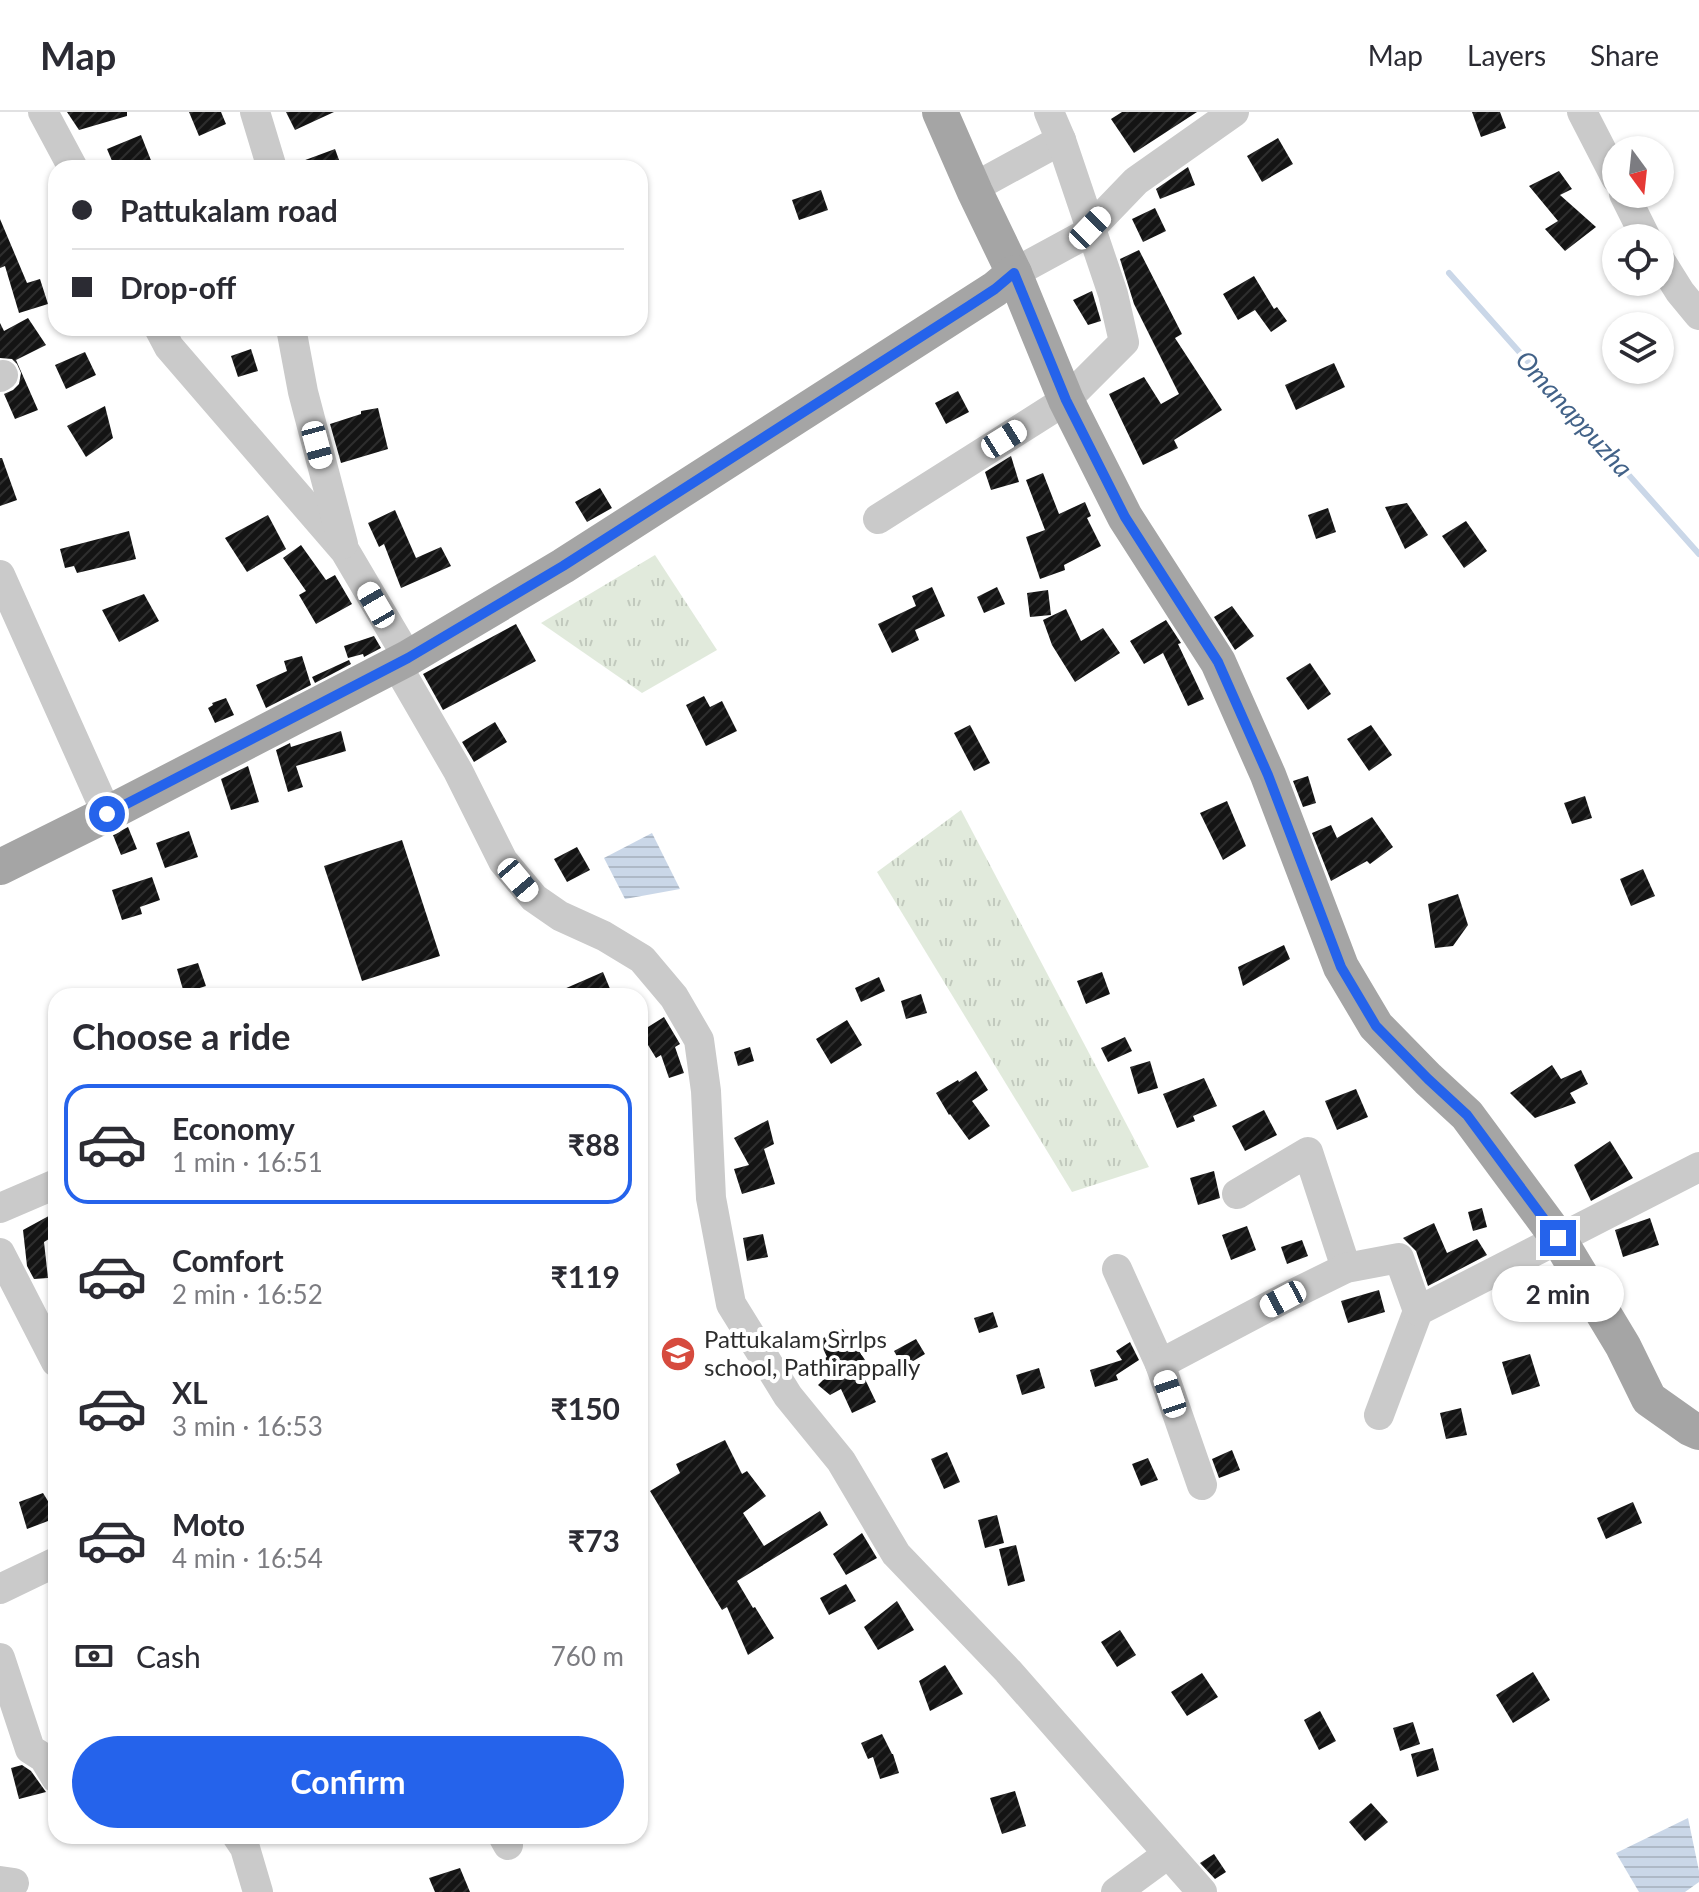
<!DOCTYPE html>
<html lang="en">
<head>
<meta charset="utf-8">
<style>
	:root { --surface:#fff; --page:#f7f7f7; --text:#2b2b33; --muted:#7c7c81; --line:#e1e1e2; --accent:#2563eb }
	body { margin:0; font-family:Lato,sans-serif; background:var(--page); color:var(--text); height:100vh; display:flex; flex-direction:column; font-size:30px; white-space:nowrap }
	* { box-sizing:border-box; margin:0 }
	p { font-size:26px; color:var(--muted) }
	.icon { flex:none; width:44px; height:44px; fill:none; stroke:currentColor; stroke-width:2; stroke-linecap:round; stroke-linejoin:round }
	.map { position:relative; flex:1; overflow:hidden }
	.side { position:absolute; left:48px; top:876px; width:600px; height:856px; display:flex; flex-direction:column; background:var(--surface); border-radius:24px; box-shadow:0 2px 6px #0004 }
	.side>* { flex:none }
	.top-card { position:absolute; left:48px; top:48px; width:600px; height:176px; border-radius:24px; box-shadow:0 2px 6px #0004; display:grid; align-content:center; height:176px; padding:0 24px; background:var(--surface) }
	.needle { width:52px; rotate:165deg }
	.controls { position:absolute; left:1602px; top:24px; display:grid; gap:16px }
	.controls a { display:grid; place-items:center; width:72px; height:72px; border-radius:50%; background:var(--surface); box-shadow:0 2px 6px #0004; font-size:40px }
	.end { position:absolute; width:36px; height:36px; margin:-18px; border:10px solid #2563eb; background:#fff; box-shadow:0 0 0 4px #fff }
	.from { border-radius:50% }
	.bubble { position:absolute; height:56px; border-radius:28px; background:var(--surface); box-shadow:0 2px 6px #0004; font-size:26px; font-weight:700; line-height:56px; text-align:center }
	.car { position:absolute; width:24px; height:48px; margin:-24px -12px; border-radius:10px; box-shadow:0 0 6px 2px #0007; background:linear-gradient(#fff 24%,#345 0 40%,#fff 0 76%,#345 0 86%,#fff 0) }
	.top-card b { display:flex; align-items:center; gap:28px; height:76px; font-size:30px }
	.top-card b+b { border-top:2px solid var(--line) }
	.top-card i { width:20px; height:20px; background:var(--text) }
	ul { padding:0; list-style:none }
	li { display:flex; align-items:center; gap:24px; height:120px; margin:0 16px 12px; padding:0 8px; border:4px solid transparent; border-radius:24px }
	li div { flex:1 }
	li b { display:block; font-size:30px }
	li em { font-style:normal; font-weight:700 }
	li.active { border-color:var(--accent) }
	li>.icon { width:72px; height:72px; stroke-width:1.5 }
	h2 { padding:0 24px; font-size:36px; line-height:96px }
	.pay { display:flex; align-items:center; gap:20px; height:88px; padding:0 24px; font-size:30px }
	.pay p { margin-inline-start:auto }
	.primary-button { display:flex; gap:16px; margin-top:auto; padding:16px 24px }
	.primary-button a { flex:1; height:92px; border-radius:48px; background:var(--accent); color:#fff; font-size:32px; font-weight:700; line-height:92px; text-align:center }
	header { display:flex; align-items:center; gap:48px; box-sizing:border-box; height:112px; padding:0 40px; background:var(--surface); border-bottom:2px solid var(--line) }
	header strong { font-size:38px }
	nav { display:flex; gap:44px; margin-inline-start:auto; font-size:28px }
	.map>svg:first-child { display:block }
</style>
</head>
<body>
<header>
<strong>Map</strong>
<nav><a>Map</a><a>Layers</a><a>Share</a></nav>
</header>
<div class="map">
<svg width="1699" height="1780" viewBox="0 0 1699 1780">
	<defs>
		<pattern id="grass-tufts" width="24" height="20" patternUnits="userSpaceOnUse" patternTransform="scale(2)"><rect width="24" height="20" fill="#e1eadc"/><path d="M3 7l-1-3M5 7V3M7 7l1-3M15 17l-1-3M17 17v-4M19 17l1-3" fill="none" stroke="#c1c9bd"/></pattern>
		<pattern id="water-rules" width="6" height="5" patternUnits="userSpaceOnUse" patternTransform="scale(2)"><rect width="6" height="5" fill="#cad7e8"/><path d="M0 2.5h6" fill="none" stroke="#aeb9c7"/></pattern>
		<pattern id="building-hatch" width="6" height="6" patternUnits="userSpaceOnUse" patternTransform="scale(2)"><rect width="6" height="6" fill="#141414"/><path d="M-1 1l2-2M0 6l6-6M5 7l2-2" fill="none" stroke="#2e2e2e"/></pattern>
	</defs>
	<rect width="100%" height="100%" fill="#fff"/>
	<g fill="url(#grass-tufts)">
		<path d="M655,443L717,538L642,581L541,511Z"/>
		<path d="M961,698L1149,1055L1072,1080L877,760Z"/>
	</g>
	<g fill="url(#water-rules)">
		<path d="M652,721L680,777L625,787L604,746Z"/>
		<path d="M1688,1706L1699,1759V1770L1685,1780H1639L1616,1741Z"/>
	</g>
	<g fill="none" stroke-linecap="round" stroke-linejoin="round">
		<path stroke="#cad7e8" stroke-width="6" d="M1449,161L1699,442"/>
	</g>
	<g fill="url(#building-hatch)">
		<path d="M67,0H127V4L79,18Z"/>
		<path d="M189,0H221L226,12L199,24Z"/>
		<path d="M286,0H334L295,18Z"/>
		<path d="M1122,0H1197L1134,41L1111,7Z"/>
		<path d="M1472,0H1500L1506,16L1481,25Z"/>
		<path d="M141,23L154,56H115L107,37Z"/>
		<path d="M1278,26L1293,52L1262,70L1247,44Z"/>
		<path d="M335,37L342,56H290L289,54Z"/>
		<path d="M1188,55L1195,73L1160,87L1156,77Z"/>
		<path d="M1559,59L1572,77L1560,83L1596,115L1565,139L1545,117L1558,109L1529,74Z"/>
		<path d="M821,78L828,98L799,108L792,88Z"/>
		<path d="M1155,96L1166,119L1143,130L1132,107Z"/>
		<path d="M0,107L27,171L40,167L48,192L19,201L5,154L0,156Z"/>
		<path d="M1139,138L1182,222L1175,226L1222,298L1174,328L1178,336L1143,353L1109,282L1144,265L1161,292L1179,282L1134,192L1120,147Z"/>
		<path d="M1254,164L1274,197L1277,195L1287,209L1271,220L1255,198L1238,208L1223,182Z"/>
		<path d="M1092,179L1101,209L1088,213L1073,188Z"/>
		<path d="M28,206L46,233L16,248L38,298L15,307L4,282L13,278L19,272L21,261L17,252L12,247L0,246V211L4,219Z"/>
		<path d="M251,237L258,259L238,265L231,244Z"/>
		<path d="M85,240L96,263L66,277L55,253Z"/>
		<path d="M1334,251L1345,275L1296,298L1285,273Z"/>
		<path d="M958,279L969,300L946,312L935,291Z"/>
		<path d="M105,294L113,326L86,345L67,314Z"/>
		<path d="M378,296L388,337L341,351L330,312L361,302V299Z"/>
		<path d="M1011,344L1019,370L991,378L985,360Z"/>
		<path d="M0,346H2L17,388L0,394Z"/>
		<path d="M1043,361L1059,402L1085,390L1091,404L1087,406L1101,434L1064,453L1065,458L1040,467L1026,425L1045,418L1026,368Z"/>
		<path d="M600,376L612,396L587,410L575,390Z"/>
		<path d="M1407,391L1428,423L1405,437L1385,395Z"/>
		<path d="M1328,396L1336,420L1316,427L1308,403Z"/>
		<path d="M395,398L416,446L441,435L451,454L401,476L384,432L379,435L368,411Z"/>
		<path d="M268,403L286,437L247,460L225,426Z"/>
		<path d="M1466,409L1487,439L1464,456L1442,424Z"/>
		<path d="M129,419L136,447L77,461L74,454L65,456L60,437Z"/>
		<path d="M301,433L326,468L335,463L352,492L316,512L299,483L306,479L283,446Z"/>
		<path d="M932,475L945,504L915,518L919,528L892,541L878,512L916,494L912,484Z"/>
		<path d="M997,475L1005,492L984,501L977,485Z"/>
		<path d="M1048,478L1051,503L1030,505L1027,481Z"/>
		<path d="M144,482L159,509L119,530L102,498Z"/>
		<path d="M1232,494L1254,524L1235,538L1214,505Z"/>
		<path d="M1066,497L1081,529L1103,516L1120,541L1075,570L1052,533L1043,508Z"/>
		<path d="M1166,508L1181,531L1178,532L1204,587L1188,594L1163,541L1144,552L1130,529Z"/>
		<path d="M516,512L536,549L443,598L423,562Z"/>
		<path d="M374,524L381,536L364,545L363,542L348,546L344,534Z"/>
		<path d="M302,544L311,573L266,596L256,573L287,559L284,549Z"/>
		<path d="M349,548L351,552L315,571L312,565Z"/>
		<path d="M1310,551L1331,582L1308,598L1286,566Z"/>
		<path d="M704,584L710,595L722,589L737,619L706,634L686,593Z"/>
		<path d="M226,586L234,603L215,611L208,596L213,593L212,591Z"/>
		<path d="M495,610L507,630L474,650L462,630Z"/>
		<path d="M970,613L990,651L974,659L954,621Z"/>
		<path d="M1371,613L1392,643L1369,659L1347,627Z"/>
		<path d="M341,619L346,639L296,654L303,675L288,680L276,638L290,631L291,635Z"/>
		<path d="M248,654L259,690L231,698L221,667Z"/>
		<path d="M1308,664L1316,691L1303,695L1293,669Z"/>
		<path d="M1585,684L1592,706L1572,712L1564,691Z"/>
		<path d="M1227,689L1246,734L1223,748L1200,701Z"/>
		<path d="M1372,705L1393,735L1370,752L1367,749L1331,769L1312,721L1331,713L1337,726Z"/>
		<path d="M128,715L137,737L121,743L113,723Z"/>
		<path d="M189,719L198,745L165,756L156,731Z"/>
		<path d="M402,728L440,844L362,869L324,754Z"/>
		<path d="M577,735L590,758L567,770L554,747Z"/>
		<path d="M1643,757L1655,784L1631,794L1620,767Z"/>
		<path d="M152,765L160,788L140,795L142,802L122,808L112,778Z"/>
		<path d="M1458,782L1468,813L1453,834L1435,836L1428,792Z"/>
		<path d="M1284,833L1290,847L1243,874L1238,855Z"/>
		<path d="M198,851L206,874L184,881L177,857Z"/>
		<path d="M603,860L613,884H548Z"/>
		<path d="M1102,860L1110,882L1086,892L1077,869Z"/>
		<path d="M879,865L885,879L861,890L855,876Z"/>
		<path d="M921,882L927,901L906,907L901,889Z"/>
		<path d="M664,905L680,932L675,935L684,961L669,966L661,943L656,946L640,920Z"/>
		<path d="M847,908L862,933L831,952L816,927Z"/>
		<path d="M1125,925L1132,939L1108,950L1101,936Z"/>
		<path d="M750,935L754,949L738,954L734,940Z"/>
		<path d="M1150,949L1158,976L1138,982L1130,955Z"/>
		<path d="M1552,953L1561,967L1581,958L1588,972L1570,981L1576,991L1535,1006L1510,981Z"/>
		<path d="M976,959L988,978L972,989L990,1014L969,1028L950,1002L949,1003L936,981L958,968L959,970Z"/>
		<path d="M1204,966L1217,994L1193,1004L1195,1009L1177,1016L1163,982Z"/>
		<path d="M1356,977L1368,1005L1337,1018L1325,989Z"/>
		<path d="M1264,998L1277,1023L1245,1039L1232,1014Z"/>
		<path d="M768,1008L774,1032L764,1037L775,1072L742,1082L734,1057L749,1053L734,1026Z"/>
		<path d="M1610,1029L1633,1066L1591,1089L1574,1053Z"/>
		<path d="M1214,1059L1220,1086L1198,1093L1190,1066Z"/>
		<path d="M1482,1096L1487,1115L1473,1119L1468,1100Z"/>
		<path d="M56,1100V1123L44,1130L48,1166L34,1167L27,1154L23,1118Z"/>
		<path d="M1650,1106L1659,1133L1623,1145L1615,1118Z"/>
		<path d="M1434,1111L1447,1141L1477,1127L1487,1143L1428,1174L1416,1139L1403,1126Z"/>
		<path d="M1247,1114L1256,1138L1231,1148L1222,1123Z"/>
		<path d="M763,1122L768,1145L747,1149L743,1126Z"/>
		<path d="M1302,1128L1308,1144L1287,1152L1281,1135Z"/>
		<path d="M1542,1170L1550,1201L1521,1208L1514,1177Z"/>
		<path d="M1379,1178L1385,1200L1348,1211L1341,1189Z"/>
		<path d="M993,1200L998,1215L979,1221L974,1206Z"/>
		<path d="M843,1217L851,1235L855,1233L873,1260L864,1265L876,1290L852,1301L841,1277L830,1283L818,1273L824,1267L814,1251L827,1245L819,1228Z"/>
		<path d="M916,1227L925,1242L903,1255L894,1239Z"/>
		<path d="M1130,1230L1139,1248L1116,1263L1118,1268L1095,1275L1090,1258L1122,1248L1116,1239Z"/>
		<path d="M1530,1242L1540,1274L1512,1283L1502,1250Z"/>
		<path d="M1039,1256L1045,1276L1022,1283L1016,1263Z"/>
		<path d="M1461,1296L1467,1323L1446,1327L1440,1301Z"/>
		<path d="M725,1328L742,1362L747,1359L766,1384L743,1401L764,1434L820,1399L828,1413L737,1469L753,1496L755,1495L774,1526L748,1543L727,1495L722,1498L650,1379L680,1361L676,1352Z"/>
		<path d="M1232,1338L1240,1358L1219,1366L1212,1347Z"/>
		<path d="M947,1340L960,1370L944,1377L931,1347Z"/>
		<path d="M1148,1346L1158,1368L1141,1374L1132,1352Z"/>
		<path d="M43,1381L56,1402V1406L27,1417L19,1390Z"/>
		<path d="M1633,1390L1642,1411L1606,1427L1597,1406Z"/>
		<path d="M997,1403L1004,1431L985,1436L978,1408Z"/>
		<path d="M862,1421L877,1446L846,1463L833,1442Z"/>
		<path d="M1016,1433L1025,1469L1008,1474L999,1437Z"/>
		<path d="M846,1472L856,1489L829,1503L820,1486Z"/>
		<path d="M897,1489L914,1518L878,1538L864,1515Z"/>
		<path d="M1120,1518L1136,1543L1117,1555L1101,1530Z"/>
		<path d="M945,1553L963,1582L930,1599L919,1569Z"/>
		<path d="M1533,1560L1550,1588L1513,1611L1496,1583Z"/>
		<path d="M1202,1561L1218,1585L1187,1604L1171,1580Z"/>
		<path d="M1320,1599L1336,1629L1319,1638L1304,1608Z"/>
		<path d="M1413,1610L1420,1632L1400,1639L1393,1616Z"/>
		<path d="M882,1622L892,1642H893L899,1661L880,1667L873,1645L868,1647L861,1631Z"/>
		<path d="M1433,1636L1439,1658L1417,1665L1411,1642Z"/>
		<path d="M22,1653L31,1659L46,1680L19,1687L11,1656Z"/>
		<path d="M1015,1679L1026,1714L1002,1722L990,1686Z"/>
		<path d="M1371,1691L1388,1710L1365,1729L1349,1710Z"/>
		<path d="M1214,1742L1226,1760L1215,1767L1200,1751Z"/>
		<path d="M460,1756L470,1780H435L429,1766Z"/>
	</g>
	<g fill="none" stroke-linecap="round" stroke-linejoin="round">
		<g stroke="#cacaca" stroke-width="30">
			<path d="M43,0L73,56"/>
			<path d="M255,0L272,56"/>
			<path d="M1582,0L1616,66"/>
			<path d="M973,76L1061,28"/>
			<path d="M1624,82L1646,126"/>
			<path d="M1660,148L1680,180L1699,203"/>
			<path d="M1014,161L1084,123L1136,69L1234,0"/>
			<path d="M159,216L169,235L345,439L408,546"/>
			<path d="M291,216L303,280L343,432"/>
			<path d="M0,265L3,263"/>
			<path d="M878,407L1066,288L1124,230L1113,182L1061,28L1049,0"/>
			<path d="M0,463L107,702"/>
			<path d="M396,552L458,659L503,749L534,786L560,804L604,824L642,847L674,885L699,928L706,979L711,1086L731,1192L788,1284L841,1349L896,1442L1008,1559L1202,1780"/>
			<path d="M1237,1082L1308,1040L1346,1156"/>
			<path d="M0,1096L56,1072"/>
			<path d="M0,1141L56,1250"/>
			<path d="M1117,1157L1160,1252"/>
			<path d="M1379,1303L1418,1199"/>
			<path d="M1202,1373L1160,1252L1283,1187L1346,1156L1399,1146L1418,1199L1699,1055"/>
			<path d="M0,1477L56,1450"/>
			<path d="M0,1546L30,1637L44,1646L56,1666"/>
			<path d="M237,1724L245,1736L258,1780"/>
			<path d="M503,1724L508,1733"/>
			<path d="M0,1769L14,1771"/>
			<path d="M1116,1780L1168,1742"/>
		</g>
		<g stroke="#a5a5a5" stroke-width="36">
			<path d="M940,0L975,80L1014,161L1066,288L1125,405L1218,550L1268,663L1341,855L1376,914L1428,967L1467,1003L1558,1126L1623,1234L1649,1287L1690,1316L1699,1320"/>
			<path d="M0,755L107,702L408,546L563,454L995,177L1014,161"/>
		</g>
	</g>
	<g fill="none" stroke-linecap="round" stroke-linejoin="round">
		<path stroke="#2563eb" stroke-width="10" d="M107,702L408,546L563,454L969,194L995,177L1014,161L1066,288L1125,405L1218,550L1268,663L1341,855L1376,914L1428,967L1467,1003L1558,1126"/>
	</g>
	<defs>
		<g id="school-disc" transform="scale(1.8)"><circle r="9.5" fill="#d64b3e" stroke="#fff"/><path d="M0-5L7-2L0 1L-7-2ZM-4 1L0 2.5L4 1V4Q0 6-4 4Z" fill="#fff"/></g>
	</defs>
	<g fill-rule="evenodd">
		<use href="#school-disc" x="678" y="1242"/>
	</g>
	<g text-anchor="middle" stroke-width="8" stroke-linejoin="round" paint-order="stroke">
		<g font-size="24" fill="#2d2d2d" stroke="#fff" text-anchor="start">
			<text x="704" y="1236">Pattukalam Srrlps<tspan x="704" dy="28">school, Pathirappally</tspan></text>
		</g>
		<g font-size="26" font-style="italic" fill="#426288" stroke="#fff">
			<text transform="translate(1574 302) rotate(48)" y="9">Omanappuzha</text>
		</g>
	</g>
</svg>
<div class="controls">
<a><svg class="needle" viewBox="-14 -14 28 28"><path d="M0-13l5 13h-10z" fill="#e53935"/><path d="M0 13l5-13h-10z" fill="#7c7c81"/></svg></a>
<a><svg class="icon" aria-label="locate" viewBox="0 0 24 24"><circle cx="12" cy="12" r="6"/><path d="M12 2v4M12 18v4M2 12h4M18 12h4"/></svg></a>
<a><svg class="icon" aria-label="layers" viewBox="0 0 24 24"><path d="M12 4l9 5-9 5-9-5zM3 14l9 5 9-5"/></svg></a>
</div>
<i class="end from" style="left:107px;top:702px"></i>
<i class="end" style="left:1558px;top:1126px"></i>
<div class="bubble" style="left:1492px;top:1154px;width:132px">2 min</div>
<i class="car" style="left:1090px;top:116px;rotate:44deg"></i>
<i class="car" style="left:1004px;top:327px;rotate:58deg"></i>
<i class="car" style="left:317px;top:333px;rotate:165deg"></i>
<i class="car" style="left:376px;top:493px;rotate:330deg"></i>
<i class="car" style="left:518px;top:768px;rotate:140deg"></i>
<i class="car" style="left:1283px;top:1187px;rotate:242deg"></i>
<i class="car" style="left:1170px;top:1282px;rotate:341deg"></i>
<div class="top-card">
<b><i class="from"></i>Pattukalam road</b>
<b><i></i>Drop-off</b>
</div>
<section class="side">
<h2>Choose a ride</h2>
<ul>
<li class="active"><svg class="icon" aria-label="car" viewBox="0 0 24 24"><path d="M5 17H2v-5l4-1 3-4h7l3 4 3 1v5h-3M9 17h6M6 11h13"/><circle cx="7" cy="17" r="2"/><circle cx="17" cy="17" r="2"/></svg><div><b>Economy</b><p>1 min · 16:51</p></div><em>₹88</em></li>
<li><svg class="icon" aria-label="car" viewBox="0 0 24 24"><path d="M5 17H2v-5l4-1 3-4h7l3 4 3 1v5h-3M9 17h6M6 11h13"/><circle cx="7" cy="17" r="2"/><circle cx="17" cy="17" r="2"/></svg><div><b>Comfort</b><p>2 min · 16:52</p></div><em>₹119</em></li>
<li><svg class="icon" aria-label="car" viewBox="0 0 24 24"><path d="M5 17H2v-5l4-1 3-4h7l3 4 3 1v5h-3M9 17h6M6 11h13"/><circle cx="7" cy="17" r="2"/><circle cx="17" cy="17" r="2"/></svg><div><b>XL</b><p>3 min · 16:53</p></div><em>₹150</em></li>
<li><svg class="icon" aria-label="car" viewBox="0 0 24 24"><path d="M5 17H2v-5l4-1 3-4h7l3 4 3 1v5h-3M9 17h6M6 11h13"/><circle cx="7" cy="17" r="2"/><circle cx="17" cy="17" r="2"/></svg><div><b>Moto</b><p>4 min · 16:54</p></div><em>₹73</em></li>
</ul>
<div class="pay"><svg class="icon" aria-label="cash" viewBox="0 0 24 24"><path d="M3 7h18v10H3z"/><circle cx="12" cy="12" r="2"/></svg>Cash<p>760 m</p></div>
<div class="primary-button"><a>Confirm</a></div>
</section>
</div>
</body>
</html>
